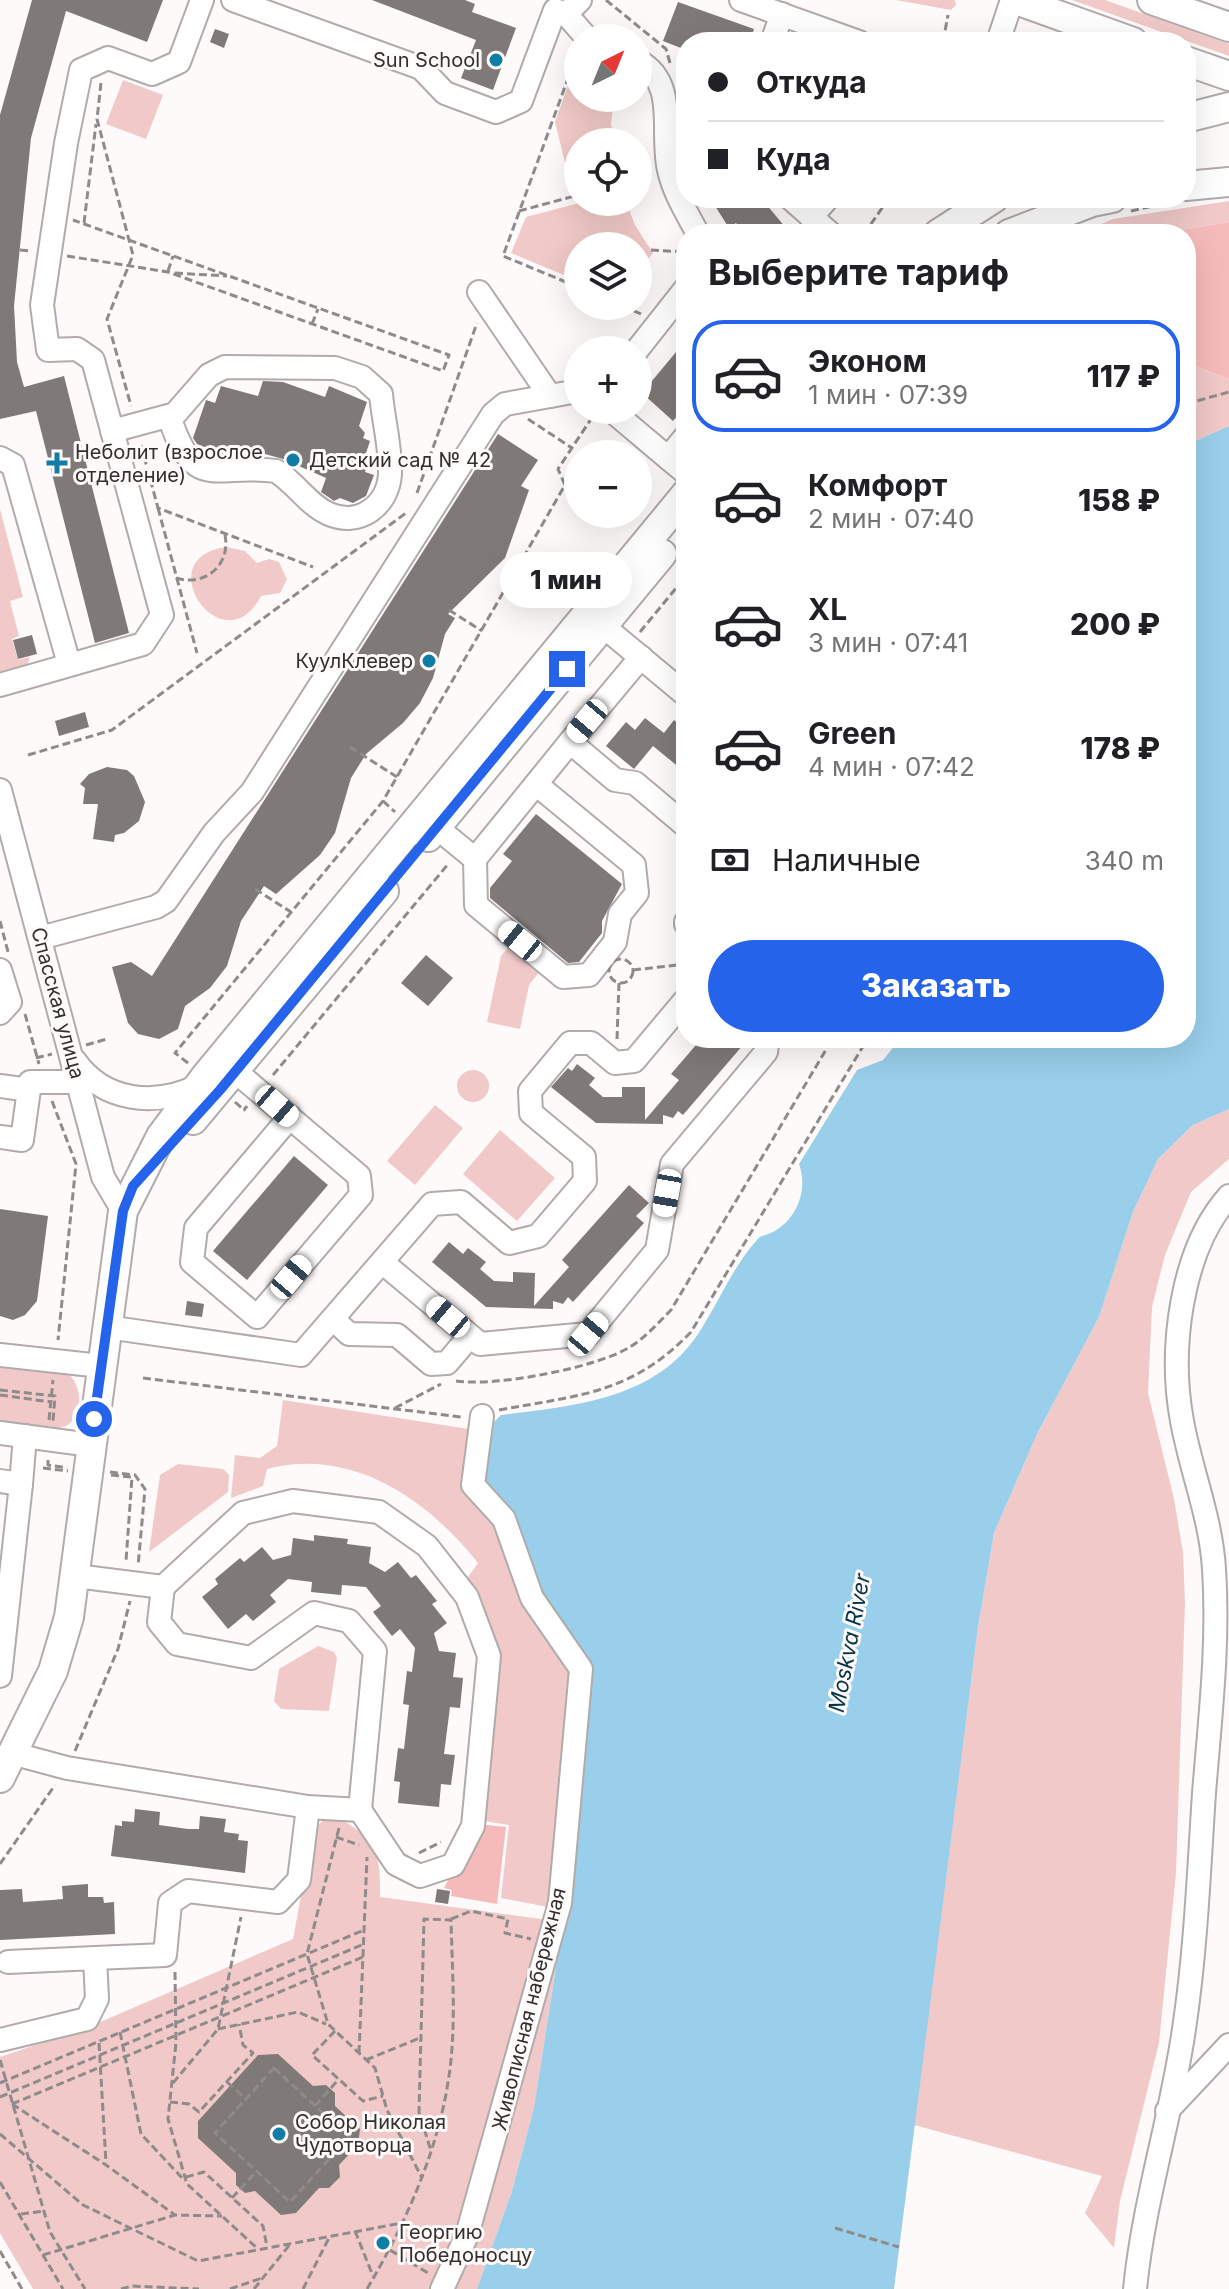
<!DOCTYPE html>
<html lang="ru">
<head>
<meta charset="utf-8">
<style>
	:root { --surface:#fff; --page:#f2f2f2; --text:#202124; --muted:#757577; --line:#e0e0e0; --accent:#2563eb }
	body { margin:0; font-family:Inter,sans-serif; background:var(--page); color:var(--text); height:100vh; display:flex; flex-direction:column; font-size:30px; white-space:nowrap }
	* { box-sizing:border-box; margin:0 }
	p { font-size:26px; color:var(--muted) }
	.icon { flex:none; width:44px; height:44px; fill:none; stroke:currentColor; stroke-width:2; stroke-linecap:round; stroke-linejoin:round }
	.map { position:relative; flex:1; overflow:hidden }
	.panel { position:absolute; left:676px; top:224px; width:520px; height:824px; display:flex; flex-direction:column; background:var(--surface); border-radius:32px; box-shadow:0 8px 32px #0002 }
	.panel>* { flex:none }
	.top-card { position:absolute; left:676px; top:32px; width:520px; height:176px; border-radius:32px; box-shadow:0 8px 32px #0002; display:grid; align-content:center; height:176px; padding:0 32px; background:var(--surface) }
	.needle { width:52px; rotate:43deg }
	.controls { position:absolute; left:564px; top:24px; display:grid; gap:16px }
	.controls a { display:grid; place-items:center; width:88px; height:88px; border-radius:50%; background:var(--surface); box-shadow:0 8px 32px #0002; font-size:40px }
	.end { position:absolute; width:36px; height:36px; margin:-18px; border:10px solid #2563eb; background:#fff; box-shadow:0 0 0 4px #fff }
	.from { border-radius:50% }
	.bubble { position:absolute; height:56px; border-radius:28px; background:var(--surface); box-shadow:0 8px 32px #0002; font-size:26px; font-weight:800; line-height:56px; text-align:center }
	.car { position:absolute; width:24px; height:48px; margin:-24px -12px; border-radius:10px; box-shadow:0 0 6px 2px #0007; background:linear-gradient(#fff 24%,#345 0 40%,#fff 0 76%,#345 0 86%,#fff 0) }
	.top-card b { display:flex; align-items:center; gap:28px; height:76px; font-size:30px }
	.top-card b+b { border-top:2px solid var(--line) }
	.top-card i { width:20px; height:20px; background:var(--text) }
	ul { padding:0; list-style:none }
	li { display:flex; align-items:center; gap:24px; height:112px; margin:0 16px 12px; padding:0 16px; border:4px solid transparent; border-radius:32px }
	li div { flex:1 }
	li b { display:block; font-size:30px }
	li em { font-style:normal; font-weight:800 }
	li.active { border-color:var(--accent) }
	li>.icon { width:72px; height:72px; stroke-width:1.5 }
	h2 { padding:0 32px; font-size:36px; line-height:96px }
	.pay { display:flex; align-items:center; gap:20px; height:88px; padding:0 32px; font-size:30px }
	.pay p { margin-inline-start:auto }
	.primary-button { display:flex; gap:16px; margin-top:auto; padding:16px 32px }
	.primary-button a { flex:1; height:92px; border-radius:48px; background:var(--accent); color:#fff; font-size:32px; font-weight:800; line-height:92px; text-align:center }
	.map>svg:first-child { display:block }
</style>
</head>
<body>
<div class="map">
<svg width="1229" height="2289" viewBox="0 0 1229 2289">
	<rect width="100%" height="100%" fill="#fffafa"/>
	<g fill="#f0c9c8">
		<path d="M896,0H955L956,5L951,10Z"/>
		<path d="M1072,0H1105L1229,44V56Z"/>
		<path d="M571,77L578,80V98H614L611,124L615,142H578V176L569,179L555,122Z"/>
		<path d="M123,80L163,95L146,139L106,124Z"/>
		<path d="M1229,201V222L1159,234H1078L1113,219Z"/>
		<path d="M583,202H626L635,225L653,253L638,271V246H578V281L511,253L526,217Z"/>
		<path d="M1186,362L1229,379V426L1186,445Z"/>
		<path d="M0,509L23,597L10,601L19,636L12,639L18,660L30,657L26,670L0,679Z"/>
		<path d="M226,547L245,551L257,563L269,559L279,562L287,579L280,593L261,596C224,668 146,558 226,547Z"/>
		<path d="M511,944L541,970L529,985L520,1029L487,1022L501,956Z"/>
		<circle cx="473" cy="1086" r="16"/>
		<path d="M435,1105L463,1128L415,1185L387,1161Z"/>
		<path d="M1229,1109V1159L1191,1192L1165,1255L1152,1307L1148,1393L1174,1499L1183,1552L1185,1602L1176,1873L1159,2043L1120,2201L1114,2248L1085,2213L1102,2176L914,2125L978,1627L994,1533L1037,1434L1099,1317L1133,1212L1158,1159L1193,1125Z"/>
		<path d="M500,1130L555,1178L517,1221L463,1174Z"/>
		<path d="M0,1363L67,1371C76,1382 80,1390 79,1405C74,1443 27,1426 0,1423Z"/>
		<path d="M283,1400L475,1430L500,1523L577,1671L553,1908L501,1898L509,1825L478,1820L495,1655L483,1603L468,1577L478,1563C427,1499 352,1447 267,1469L263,1486L231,1498L235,1455L260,1458L277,1446Z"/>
		<path d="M178,1464L223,1469L229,1475L228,1492L149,1552L160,1475Z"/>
		<path d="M318,1646L334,1652L337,1658L329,1711L281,1709L274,1701L279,1669Z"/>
		<path d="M335,1817C376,1836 381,1854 380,1897L563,1922L534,2109L512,2191L477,2289H33L0,2233V2057L91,2026L293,1939L313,1831L325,1818Z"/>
	</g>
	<g fill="#f5bbba">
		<path d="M1229,222V379L1186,362V234H1159Z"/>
		<path d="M477,1824L506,1827L497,1904L451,1896L452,1890L444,1888Z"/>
	</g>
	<path fill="#99cfea" d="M1229,426V1109L1193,1125L1158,1159L1133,1212L1099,1317L1037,1434L994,1533L978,1627L894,2289H477L512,2191L534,2108L563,1922L587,1666L539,1593L481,1484L488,1428L501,1415C573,1406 654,1400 698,1334C718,1304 733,1266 757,1240C761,1235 767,1235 773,1232C798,1218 808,1189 799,1164L857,1070L883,1060L901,1038H1186V445Z"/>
	<g fill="#7f7978">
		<path d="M32,0H163L147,42L66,11L31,138L14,306L17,362L24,387L64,376L129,633L95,643L36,411L0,419V115Z"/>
		<path d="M372,0H465L475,4L472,12L516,28L493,90L461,78L476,40Z"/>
		<path d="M678,2L754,29L750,42H686V50L663,41Z"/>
		<path d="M215,29L229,34L224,48L210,42Z"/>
		<path d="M710,198H761L791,234H745L736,223L729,228Z"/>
		<path d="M686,340V406L673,421L642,393Z"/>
		<path d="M263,381L283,382L325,397L329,386L367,402L359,426L365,433L363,438L370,441L365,456L370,458L365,472L374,475L366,496L353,503L340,498L334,501L321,492L326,478L283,459L232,445L229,456H212L209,449L197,444L193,438L206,400L215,403L221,386L258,396Z"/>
		<path d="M498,434L538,460L521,486L529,490L505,558L448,614L455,618L445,634L433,678L420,703L403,723L366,754L351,778L335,833L320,855L276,894L264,886L241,921L227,966L210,988L185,1006L178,1029L159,1039L138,1034L128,1023L112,967L131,962L152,976Z"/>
		<path d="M32,635L37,654L18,659L13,640Z"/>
		<path d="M85,712L89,727L59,736L55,721Z"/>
		<path d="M645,718L664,733L674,720L686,730V773L653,746L634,769L606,746L626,722L635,730Z"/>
		<path d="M107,767L127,770L134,776L145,802L139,821L124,833L115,835L114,842L93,839L98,804H83L85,788L80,784L89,774Z"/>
		<path d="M536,814L622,884L602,921V933L579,962L568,963L490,898V888L512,861L503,854Z"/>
		<path d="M426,955L453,978L428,1006L401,983Z"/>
		<path d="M702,1038H749L683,1115L678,1111L673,1118L663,1115V1124L596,1123L551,1087L568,1068L572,1071L577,1064L595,1078L589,1085L603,1097H622V1087H645V1120L679,1080L671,1074Z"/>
		<path d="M294,1156L328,1185L247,1280L213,1251Z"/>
		<path d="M629,1185L649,1203L636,1216L644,1223L573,1302L568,1297L563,1304L553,1301V1309L486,1307L432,1262L449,1242L463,1254L468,1248L486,1262L480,1269L494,1281L513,1282V1272L535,1273L534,1306L569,1267L562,1260Z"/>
		<path d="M0,1209L48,1216L37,1301L25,1315L13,1320L0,1316Z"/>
		<path d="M187,1301L204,1304L202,1317L185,1315Z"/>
		<path d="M314,1535L348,1539L347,1544L371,1547L369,1563L385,1572L398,1562L411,1578L416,1575L437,1601L432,1604L447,1623L434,1633L439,1651L456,1653L453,1677L463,1678L460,1708L450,1707L444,1754L455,1755L451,1785L441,1784L439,1807L398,1803L400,1782L394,1781L398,1748L404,1749L409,1705L403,1704L407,1671L412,1672L415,1648L400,1629L392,1636L373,1612L381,1606L366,1587L342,1585L341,1595L311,1592L312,1582L288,1579L270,1595L276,1602L253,1621L246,1614L228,1629L202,1597L218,1584L215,1579L240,1558L244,1562L262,1547L273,1560L291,1555L293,1538L314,1541Z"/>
		<path d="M135,1809L160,1812L159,1825L188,1829H199L200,1816L226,1819L224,1832L239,1834L238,1840L248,1841L245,1873L111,1856L115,1825L122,1826V1821L134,1822Z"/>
		<path d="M88,1884V1897H103L104,1903L114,1902L115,1934L0,1940V1890L22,1889L23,1902L52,1900L63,1899L62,1886Z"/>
		<path d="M437,1889L450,1891L448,1904L435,1902Z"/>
		<path d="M278,2054L313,2086L326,2085L335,2093V2106L360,2129L358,2145L339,2165L340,2177L329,2188H319L296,2213L281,2215L255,2191L245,2193L236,2185V2173L198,2138V2121L258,2055Z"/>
	</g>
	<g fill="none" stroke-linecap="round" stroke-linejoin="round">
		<g stroke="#b1abaa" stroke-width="26">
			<g id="minor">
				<path d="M233,0L421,68L445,93L496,112L521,101L555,10L566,14L580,0"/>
				<path d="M741,0L859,42"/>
				<path d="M566,14L587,38"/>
				<path d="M772,42L782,14"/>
				<path d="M998,42L1012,0"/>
				<path d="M638,61C679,83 660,132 669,170C674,193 687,213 698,234"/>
				<path d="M790,198L831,234"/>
				<path d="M811,217L828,198"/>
				<path d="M479,292L550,396"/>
				<path d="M637,350L686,288"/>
				<path d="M611,410L668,458"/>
				<path d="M112,431L175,414L209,375L225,367L335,368L362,377L381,394C383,419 391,448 390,474C388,506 359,527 329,514C308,505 296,483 276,471C214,462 195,495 169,416"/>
				<path d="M686,436L668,458L686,473"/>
				<path d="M0,458L13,465L69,664"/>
				<path d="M603,626L686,695"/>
				<path d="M641,657L570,742L615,780L635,783L686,826"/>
				<path d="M0,685L143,644L162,615L93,360L77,349L48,350L42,305L66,143L81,70L108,58L152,74L179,62L202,0"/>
				<path d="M0,790L103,1177L123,1211"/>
				<path d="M436,827L475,859L570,742"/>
				<path d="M475,859L476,905L563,977L589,975L615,942L620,914L637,893L634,865L536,784"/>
				<path d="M686,922V924"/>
				<path d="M40,938L156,907L166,901L214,833L252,792L493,414L505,404L578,391"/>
				<path d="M0,970L10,1002L0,1013"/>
				<path d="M75,1061C104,1102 155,1107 198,1086"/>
				<path d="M235,1071L359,1176L361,1195L257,1317L192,1262L196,1228L290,1117"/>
				<path d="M0,1086L29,1090"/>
				<path d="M0,1137L22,1140L30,1082H79"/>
				<path d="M382,1262L480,1344L588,1334L657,1250L672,1164L766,1052L768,1038"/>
				<path d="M333,1319L349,1334L397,1335L431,1364L447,1363L470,1336"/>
				<path d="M107,1327L301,1355L432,1204L461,1202L509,1243L538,1236L585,1181L584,1157L531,1113L530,1091L570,1043H591L615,1063L634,1061L686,999"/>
				<path d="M0,1355L101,1366"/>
				<path d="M0,1433L91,1445"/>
				<path d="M0,1481L21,1484L0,1676"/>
				<path d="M21,1484L25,1436"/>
				<path d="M76,1576L163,1587L159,1622L177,1644L251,1658L314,1613L349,1621L375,1651L360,1810L308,1807"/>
				<path d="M163,1587L243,1513L293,1501L379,1512L427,1546L467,1597L489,1656L473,1826L453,1865L420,1876L396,1864L360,1810"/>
				<path d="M15,1754L67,1768L308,1807L299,1880L278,1902L188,1891L170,1903L165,1955L95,1958"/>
				<path d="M0,2040L87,2019L97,1999L95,1958L8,1962"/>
				<path d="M1167,2111L1229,2045"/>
				<path d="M442,2289L467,2235L560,1903L581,1669L532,1598L504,1519L473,1485L482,1416"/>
				<path d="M1135,2289C1144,2198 1173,2112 1185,2022C1196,1946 1199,1869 1204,1793C1210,1719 1219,1643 1214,1569C1211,1518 1191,1471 1182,1421C1169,1351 1180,1251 1229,1196"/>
			</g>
		</g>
		<g stroke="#b1abaa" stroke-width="32">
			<g id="major">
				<path d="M1016,0L1133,42"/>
				<path d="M1152,0L1229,27"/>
				<path d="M1186,61L1229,76"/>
				<path d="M1186,118L1229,107"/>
				<path d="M1186,186L1229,182"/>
				<path d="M938,234L994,198"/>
				<path d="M1009,234L1092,202L1112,198"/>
				<path d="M428,837L662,554"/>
				<path d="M193,1120L384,891"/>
				<path d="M0,1778L53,1671L69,1617L123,1211L161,1136L205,1077L686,494"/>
			</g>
		</g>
		<g stroke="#8f8b8b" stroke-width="3" stroke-dasharray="8 4" stroke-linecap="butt">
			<path d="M606,0L666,49L670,63"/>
			<path d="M943,42L948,15"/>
			<path d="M577,54L503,256L578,287"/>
			<path d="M101,83L97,119L133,255L107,319L131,406"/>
			<path d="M638,178L650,175"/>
			<path d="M519,211L578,195"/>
			<path d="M1131,211L1170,202"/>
			<path d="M84,223L96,124"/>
			<path d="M864,234L889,198"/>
			<path d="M20,250L32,251"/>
			<path d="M651,250L686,252"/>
			<path d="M67,256L168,272L443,371L449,355L73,220"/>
			<path d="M168,271L173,256"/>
			<path d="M175,273L227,276"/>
			<path d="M623,306L641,314"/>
			<path d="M312,324L318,309"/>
			<path d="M1186,404L1229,392"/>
			<path d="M528,419L572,448"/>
			<path d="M141,445L158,508L313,567"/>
			<path d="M417,493L477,323"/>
			<path d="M158,508L197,653"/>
			<path d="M176,578C205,587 231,565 225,535"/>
			<path d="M449,610L482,631"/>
			<path d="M640,632L686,576"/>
			<path d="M350,747L397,777"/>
			<path d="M28,755L112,730L406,513"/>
			<path d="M383,801L395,812"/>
			<path d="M255,889L291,912"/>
			<path d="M0,921L8,952"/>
			<circle cx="621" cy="971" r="12"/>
			<path d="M633,970L686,964"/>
			<path d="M25,1014L39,1064"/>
			<path d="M617,1039L619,983"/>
			<path d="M86,1045L107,1039"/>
			<path d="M36,1058L52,1054"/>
			<path d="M188,1063L175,1053L383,801L565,485L558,469L593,416"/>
			<path d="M273,1075L449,863"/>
			<path d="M52,1101L76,1164L58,1340"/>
			<path d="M235,1102L244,1110L247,1106"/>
			<path d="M143,1378L461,1417"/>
			<path d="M456,1381C495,1387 596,1368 630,1347C646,1337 658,1323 671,1310L833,1038"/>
			<path d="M0,1390L55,1396L53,1421"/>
			<path d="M0,1395L51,1402"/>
			<path d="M395,1408L441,1384"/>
			<path d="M499,1410C580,1395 631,1394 691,1332L868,1038"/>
			<path d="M49,1420L53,1380"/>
			<path d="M48,1460V1465L67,1468"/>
			<path d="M43,1468L68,1471"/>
			<path d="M110,1472L135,1475L145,1489L138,1566"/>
			<path d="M111,1475L132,1477L126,1561"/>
			<path d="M75,1751L118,1649L130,1601"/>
			<path d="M339,1828L307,1954L328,2024L375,2068L387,2110L422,2178"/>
			<path d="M336,1837L359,1845"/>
			<path d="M419,1853L441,1842"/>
			<path d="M0,1864L55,1785"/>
			<path d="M451,1919L471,1911L508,1919L505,1933L531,1939"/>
			<path d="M175,1972L176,2043L168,2119L187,2184L258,2249"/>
			<path d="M218,2029L298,2012L326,2024"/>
			<path d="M335,2031L312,2055L363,2101L383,2096"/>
			<path d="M120,2032L141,2134L185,2181"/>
			<path d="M99,2043L106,2163"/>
			<path d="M359,2053L367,1857"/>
			<path d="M0,2060L50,2232L85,2289"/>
			<path d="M366,2060L422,2037"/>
			<path d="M274,2068L349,2137L290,2202L215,2133Z"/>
			<path d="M227,2082L245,2098"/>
			<path d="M0,2083L364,1930"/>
			<path d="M173,2083L218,2029L241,1917"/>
			<path d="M0,2097L364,1944"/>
			<path d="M170,2102L189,2104L199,2112L253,2053L243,2045L239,2024"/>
			<path d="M12,2104L363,1957"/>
			<path d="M12,2104L106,2165L175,2215"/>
			<path d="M315,2106L339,2079"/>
			<path d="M0,2134L83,2205L198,2261L402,2223"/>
			<path d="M186,2177L204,2172L263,2226L267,2247"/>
			<path d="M0,2182L63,2289"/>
			<path d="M232,2198L256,2172"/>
			<path d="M21,2214L45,2211"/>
			<path d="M835,2228L899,2247"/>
			<path d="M355,2231L373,2276"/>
			<path d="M390,2250L428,2273"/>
			<path d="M0,2251L22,2289"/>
			<path d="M43,2255L175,2215L222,2216"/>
			<path d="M121,2289L132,2286L199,2289"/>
			<path d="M230,2289L262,2278"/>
			<path d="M254,2289L291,2243"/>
			<path d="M303,2289L330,2236"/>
			<path d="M367,2289C410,2216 446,2134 452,2048C455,2006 452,1962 451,1920L424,1919L419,2112L431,2151"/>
		</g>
		<use href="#minor" stroke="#fff" stroke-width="22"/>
		<use href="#major" stroke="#fff" stroke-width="28"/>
	</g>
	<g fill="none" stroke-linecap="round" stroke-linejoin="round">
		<path stroke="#2563eb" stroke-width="10" d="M94,1419L123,1211L133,1186L220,1090L567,669"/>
	</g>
	<g fill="#0f7da6" stroke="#fffafa" stroke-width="3">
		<circle cx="496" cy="60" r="8"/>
		<circle cx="293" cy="460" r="8"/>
		<path d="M53 451h8v8h8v8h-8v8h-8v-8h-8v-8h8z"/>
		<circle cx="429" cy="661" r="8"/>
		<circle cx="279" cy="2134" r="8"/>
		<circle cx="383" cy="2243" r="8"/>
	</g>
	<g text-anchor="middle" stroke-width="6" stroke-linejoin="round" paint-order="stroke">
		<g font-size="20" fill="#322f2f" stroke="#fffafa" text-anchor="start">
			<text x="480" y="67" text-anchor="end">Sun School</text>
			<text x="75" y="459">Неболит (взрослое<tspan x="75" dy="23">отделение)</tspan></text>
			<text x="309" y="467">Детский сад № 42</text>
			<text x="413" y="668" text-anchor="end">КуулКлевер</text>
			<text x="295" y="2129">Собор Николая<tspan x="295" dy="23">Чудотворца</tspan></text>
			<text x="399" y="2239">Георгию<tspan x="399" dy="23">Победоносцу</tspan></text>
		</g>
		<g font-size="20" fill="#322f2f" stroke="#fffafa">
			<text transform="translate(58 1003) rotate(75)" y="7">Спасская улица</text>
			<text transform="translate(529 2009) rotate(-76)" y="7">Живописная набережная</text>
		</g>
		<g font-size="22" font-style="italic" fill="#043447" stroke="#fffafa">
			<text transform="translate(849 1643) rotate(-79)" y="8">Moskva River</text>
		</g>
	</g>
</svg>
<div class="controls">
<a><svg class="needle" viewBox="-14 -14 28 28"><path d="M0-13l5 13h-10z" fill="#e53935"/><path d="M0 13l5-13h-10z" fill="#757577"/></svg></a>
<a><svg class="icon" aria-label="locate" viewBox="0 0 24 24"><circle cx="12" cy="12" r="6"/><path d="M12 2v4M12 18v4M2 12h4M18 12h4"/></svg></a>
<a><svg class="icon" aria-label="layers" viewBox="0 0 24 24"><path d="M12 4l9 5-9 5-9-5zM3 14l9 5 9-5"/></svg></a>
<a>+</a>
<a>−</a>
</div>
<i class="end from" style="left:94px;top:1419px"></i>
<i class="end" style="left:567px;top:669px"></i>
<div class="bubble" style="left:500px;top:552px;width:132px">1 мин</div>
<i class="car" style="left:587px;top:721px;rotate:220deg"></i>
<i class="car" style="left:520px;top:941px;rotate:309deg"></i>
<i class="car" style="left:277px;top:1106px;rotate:131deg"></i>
<i class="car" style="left:667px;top:1193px;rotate:190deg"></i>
<i class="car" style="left:291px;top:1277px;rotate:40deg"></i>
<i class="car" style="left:448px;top:1317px;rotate:310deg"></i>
<i class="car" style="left:588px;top:1334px;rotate:40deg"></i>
<div class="top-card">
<b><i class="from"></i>Откуда</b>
<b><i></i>Куда</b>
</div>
<section class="panel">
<h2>Выберите тариф</h2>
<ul>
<li class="active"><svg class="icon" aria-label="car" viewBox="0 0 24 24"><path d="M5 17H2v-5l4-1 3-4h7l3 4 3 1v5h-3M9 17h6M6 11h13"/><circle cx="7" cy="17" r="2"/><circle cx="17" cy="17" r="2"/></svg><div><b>Эконом</b><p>1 мин · 07:39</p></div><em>117 ₽</em></li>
<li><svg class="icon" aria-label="car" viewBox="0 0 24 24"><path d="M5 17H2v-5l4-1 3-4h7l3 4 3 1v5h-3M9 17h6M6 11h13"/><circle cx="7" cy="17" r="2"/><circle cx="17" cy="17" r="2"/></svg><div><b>Комфорт</b><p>2 мин · 07:40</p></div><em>158 ₽</em></li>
<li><svg class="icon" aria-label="car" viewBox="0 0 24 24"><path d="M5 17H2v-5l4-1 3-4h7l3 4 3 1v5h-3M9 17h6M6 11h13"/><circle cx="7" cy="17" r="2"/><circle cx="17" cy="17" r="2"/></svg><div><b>XL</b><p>3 мин · 07:41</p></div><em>200 ₽</em></li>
<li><svg class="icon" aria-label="car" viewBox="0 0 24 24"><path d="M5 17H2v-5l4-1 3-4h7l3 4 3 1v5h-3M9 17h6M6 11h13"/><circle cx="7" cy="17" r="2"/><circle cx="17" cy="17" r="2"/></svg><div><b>Green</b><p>4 мин · 07:42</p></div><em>178 ₽</em></li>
</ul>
<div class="pay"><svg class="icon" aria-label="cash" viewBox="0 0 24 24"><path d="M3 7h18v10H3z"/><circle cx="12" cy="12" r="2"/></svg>Наличные<p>340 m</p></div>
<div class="primary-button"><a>Заказать</a></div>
</section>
</div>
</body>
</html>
